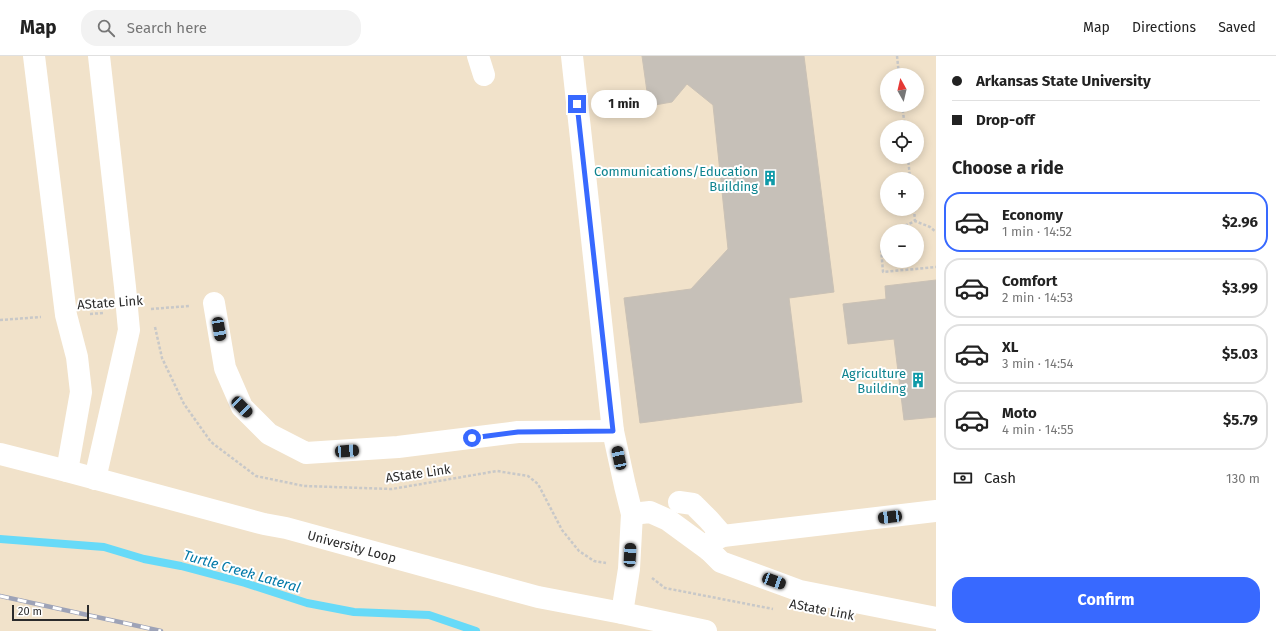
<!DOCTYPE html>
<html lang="en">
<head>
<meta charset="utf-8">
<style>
	:root { --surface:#fff; --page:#f2f2f2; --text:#222; --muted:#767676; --line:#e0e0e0; --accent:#3869ff }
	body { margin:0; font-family:"Fira Sans",sans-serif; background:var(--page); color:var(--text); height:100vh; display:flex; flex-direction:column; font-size:15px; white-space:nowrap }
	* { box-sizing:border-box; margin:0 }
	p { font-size:13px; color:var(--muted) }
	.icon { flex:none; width:22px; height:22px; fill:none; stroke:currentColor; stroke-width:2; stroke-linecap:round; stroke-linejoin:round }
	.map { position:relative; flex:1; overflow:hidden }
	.details { display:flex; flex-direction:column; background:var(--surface); width:340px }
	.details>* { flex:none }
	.guide { display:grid; align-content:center; height:88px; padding:0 16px; background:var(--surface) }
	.needle { width:26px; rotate:352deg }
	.controls { position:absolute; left:880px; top:12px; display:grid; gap:8px }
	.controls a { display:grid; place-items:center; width:44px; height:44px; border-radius:50%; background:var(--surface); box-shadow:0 2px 10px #0003; font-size:20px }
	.scale { position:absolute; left:12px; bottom:10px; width:77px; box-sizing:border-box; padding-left:4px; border:2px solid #2b2b2b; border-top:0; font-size:11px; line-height:14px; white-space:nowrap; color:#2b2b2b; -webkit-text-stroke:3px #fff; paint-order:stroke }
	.end { position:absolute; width:18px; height:18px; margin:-9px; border:5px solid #3869ff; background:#fff; box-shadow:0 0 0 2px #fff }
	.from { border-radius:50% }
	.bubble { position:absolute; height:28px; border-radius:14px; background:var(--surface); box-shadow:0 2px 10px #0003; font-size:13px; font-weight:700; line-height:28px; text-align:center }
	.car { position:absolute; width:12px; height:24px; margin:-12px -6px; border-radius:5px; box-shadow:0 0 3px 1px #0007; background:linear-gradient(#222 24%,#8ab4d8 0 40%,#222 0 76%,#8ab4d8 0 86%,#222 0) }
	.guide b { display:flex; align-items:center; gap:14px; height:38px; font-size:15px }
	.guide b+b { border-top:1px solid var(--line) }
	.guide i { width:10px; height:10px; background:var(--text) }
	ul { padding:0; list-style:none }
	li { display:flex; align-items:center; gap:12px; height:60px; margin:0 8px 6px; padding:0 8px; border:2px solid var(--line); border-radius:16px }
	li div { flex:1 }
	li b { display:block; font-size:15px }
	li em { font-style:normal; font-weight:700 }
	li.selected { border-color:var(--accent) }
	li>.icon { width:36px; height:36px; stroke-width:1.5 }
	h2 { padding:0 16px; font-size:18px; line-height:48px }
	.pay { display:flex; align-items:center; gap:10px; height:44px; padding:0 16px; font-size:15px }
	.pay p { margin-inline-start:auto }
	.primary-button { display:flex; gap:8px; margin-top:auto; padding:8px 16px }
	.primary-button a { flex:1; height:46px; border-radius:16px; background:var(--accent); color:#fff; font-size:16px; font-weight:700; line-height:46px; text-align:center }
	header { display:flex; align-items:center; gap:24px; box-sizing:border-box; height:56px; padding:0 20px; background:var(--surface); border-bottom:1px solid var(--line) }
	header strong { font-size:19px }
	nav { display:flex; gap:22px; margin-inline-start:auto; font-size:14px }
	.search { width:280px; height:36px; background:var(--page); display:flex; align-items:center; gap:10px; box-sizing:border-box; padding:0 14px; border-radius:16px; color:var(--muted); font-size:15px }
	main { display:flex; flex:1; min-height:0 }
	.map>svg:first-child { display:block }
</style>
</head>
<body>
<header>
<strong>Map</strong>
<div class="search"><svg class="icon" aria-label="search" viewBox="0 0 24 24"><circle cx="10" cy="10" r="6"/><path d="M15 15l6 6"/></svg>Search here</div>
<nav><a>Map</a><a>Directions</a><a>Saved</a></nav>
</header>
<main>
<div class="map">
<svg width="936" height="575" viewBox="0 0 936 575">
	<rect width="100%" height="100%" fill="#eee5dc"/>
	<path fill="#f1e2ca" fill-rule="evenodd" d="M0,0H936V575H0ZM887,19H917V49H887ZM887,71H917V101H887ZM887,123H917V153H887ZM887,175H917V205H887Z"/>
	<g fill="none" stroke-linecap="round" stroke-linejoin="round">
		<path stroke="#67daf8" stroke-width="8" d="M0,483L104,491L144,503L181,510L245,527L307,547L354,556L429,559L476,575"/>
	</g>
	<g fill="#c6c0b8" stroke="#cac1b5">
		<path d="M642,0H804L834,236L789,242L802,346L640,367L624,242L691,233L728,193L713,49L687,28L672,46L649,50Z"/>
		<path d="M936,224V361L904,364L894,283L848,288L843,248L886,243L885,230Z"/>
	</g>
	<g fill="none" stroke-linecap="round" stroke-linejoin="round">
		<g stroke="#c8c8c8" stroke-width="2.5" stroke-dasharray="3 2" stroke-linecap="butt">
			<path d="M897,0L899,19"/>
			<path d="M902,49L905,71"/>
			<path d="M908,101L910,123"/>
			<path d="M914,153L915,165"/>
			<path d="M897,175L898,173L915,165L930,171L936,176"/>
			<path d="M887,186L881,192L883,216L936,211"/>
			<path d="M151,253L190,250"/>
			<path d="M90,258L103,257"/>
			<path d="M0,264L41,261"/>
			<path d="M155,271L162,302L184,348L211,386L256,420L304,430L392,433L497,415L528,420L538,428L562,474L579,495L594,505L606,507"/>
			<path d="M652,522L665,532L773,553"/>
		</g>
		<g stroke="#fff" stroke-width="22">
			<path d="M34,0L66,259L77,301L81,336L67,415"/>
			<path d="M478,0L484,19"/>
			<path d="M572,0L613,375L625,430L632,458L629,513L622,557"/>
			<path d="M214,247L225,312L242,351L269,378L306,397L398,391L518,376L613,375"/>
			<path d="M0,398L67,415L264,468L286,472L538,541L622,557L706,575"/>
			<path d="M95,423L129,274L125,231L99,0"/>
			<path d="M679,446L693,448L709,464L723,480"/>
			<path d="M632,458L650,456L668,464L709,494L721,506L800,535L936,562"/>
			<path d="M709,494L712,485L723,480L936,455"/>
		</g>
		<g stroke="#9ea3b7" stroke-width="4.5">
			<path id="rail" d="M0,540L161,575"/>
		</g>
		<use href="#rail" stroke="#fff" stroke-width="3" stroke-dasharray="9" stroke-linecap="butt"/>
	</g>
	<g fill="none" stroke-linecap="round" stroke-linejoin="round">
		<path stroke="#3869ff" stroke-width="5" d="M472,382L518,376L613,375L577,48"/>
	</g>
	<defs>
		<g id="building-bare" transform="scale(1.2)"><path d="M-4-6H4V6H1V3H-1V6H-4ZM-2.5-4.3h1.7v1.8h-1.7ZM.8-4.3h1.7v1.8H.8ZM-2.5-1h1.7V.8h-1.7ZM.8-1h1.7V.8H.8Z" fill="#0f9aa8" stroke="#fff" stroke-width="2.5" paint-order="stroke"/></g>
	</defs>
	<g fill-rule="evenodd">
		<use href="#building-bare" x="770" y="122"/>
		<use href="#building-bare" x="918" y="324"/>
	</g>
	<g text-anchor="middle" stroke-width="4" stroke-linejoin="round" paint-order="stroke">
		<g font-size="13" fill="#0d838f" stroke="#fff" text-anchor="end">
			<text x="758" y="120">Communications/Education<tspan x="758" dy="15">Building</tspan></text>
			<text x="906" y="322">Agriculture<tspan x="906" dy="15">Building</tspan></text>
		</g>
		<g font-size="13" fill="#2b2b2b" stroke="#fff">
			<text transform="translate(110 246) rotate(-4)" y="5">AState Link</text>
			<text transform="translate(418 417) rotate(-8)" y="5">AState Link</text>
			<text transform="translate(352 490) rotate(15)" y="5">University Loop</text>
			<text transform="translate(822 553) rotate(11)" y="5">AState Link</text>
		</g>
		<g font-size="14" font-style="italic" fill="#0279a8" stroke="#fff">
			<text transform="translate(242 515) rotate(16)" y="5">Turtle Creek Lateral</text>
		</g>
	</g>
</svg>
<div class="controls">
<a><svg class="needle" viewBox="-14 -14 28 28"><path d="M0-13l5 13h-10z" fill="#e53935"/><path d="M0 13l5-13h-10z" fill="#767676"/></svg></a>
<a><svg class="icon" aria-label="locate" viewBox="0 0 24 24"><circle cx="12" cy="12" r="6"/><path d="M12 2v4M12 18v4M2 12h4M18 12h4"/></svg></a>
<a>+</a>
<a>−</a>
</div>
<div class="scale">20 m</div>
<i class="end from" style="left:472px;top:382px"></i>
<i class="end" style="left:577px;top:48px"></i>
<div class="bubble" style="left:591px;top:34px;width:66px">1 min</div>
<i class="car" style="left:219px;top:273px;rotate:170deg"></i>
<i class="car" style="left:242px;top:351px;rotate:135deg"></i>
<i class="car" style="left:347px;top:395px;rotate:86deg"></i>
<i class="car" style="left:619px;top:402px;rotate:348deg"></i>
<i class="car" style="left:890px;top:461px;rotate:263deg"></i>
<i class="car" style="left:630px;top:499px;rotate:3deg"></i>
<i class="car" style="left:774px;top:525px;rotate:110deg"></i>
</div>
<section class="details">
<div class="guide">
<b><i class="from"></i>Arkansas State University</b>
<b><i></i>Drop-off</b>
</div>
<h2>Choose a ride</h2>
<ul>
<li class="selected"><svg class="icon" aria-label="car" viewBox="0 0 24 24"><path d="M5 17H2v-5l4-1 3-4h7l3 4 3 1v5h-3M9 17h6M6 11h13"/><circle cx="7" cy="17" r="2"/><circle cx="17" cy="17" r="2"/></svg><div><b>Economy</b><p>1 min · 14:52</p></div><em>$2.96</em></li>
<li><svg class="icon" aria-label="car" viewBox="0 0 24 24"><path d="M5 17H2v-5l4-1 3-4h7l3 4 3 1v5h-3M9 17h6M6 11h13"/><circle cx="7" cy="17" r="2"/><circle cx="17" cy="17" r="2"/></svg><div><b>Comfort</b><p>2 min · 14:53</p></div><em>$3.99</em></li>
<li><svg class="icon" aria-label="car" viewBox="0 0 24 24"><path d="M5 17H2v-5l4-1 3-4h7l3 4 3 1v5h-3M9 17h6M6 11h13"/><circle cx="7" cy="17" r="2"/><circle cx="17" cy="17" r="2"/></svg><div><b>XL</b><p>3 min · 14:54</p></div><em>$5.03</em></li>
<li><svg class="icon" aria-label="car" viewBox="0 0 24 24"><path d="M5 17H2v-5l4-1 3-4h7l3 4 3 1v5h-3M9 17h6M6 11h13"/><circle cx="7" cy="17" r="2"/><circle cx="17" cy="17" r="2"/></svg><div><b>Moto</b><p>4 min · 14:55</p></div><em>$5.79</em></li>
</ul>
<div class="pay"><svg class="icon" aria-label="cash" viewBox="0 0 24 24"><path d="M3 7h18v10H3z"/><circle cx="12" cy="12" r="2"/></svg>Cash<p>130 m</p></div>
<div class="primary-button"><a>Confirm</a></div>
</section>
</main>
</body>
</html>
